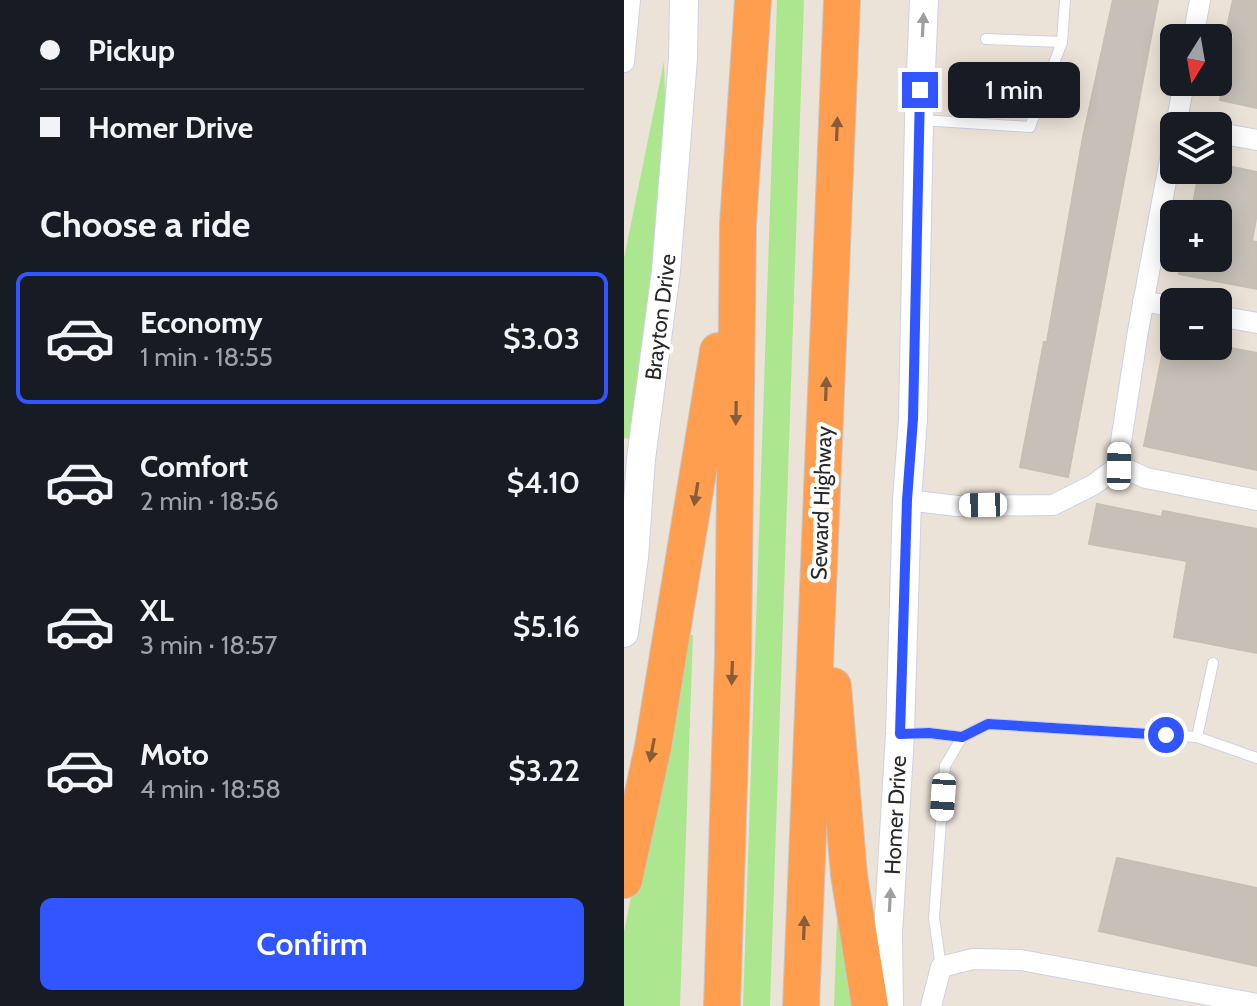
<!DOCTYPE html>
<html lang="en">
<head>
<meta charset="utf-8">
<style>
	:root { --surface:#171b24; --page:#20242c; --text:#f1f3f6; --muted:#9ea1a6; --line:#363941; --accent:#3155ff }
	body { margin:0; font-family:Cabin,sans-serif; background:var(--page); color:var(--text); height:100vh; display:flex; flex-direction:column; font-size:30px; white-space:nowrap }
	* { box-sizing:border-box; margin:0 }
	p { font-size:26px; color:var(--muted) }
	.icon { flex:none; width:44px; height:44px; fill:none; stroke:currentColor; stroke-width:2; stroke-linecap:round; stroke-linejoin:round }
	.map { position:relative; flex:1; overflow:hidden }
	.sheet { display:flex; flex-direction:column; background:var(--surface); width:624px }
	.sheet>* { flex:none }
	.top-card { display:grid; align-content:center; height:176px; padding:0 40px; background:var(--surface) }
	.needle { width:52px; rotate:191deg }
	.fabs { position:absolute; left:536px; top:24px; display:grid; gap:16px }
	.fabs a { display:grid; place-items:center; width:72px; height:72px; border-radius:12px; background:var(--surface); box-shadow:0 4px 20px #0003; font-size:40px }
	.end { position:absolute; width:36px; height:36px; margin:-18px; border:10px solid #3155ff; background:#fff; box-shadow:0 0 0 4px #fff }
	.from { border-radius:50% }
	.bubble { position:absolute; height:56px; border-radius:12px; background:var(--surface); box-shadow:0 4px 20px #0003; font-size:26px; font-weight:600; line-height:56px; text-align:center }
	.car { position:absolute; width:24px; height:48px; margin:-24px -12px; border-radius:10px; box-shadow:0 0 6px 2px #0007; background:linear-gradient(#fff 24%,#345 0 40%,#fff 0 76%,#345 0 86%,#fff 0) }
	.top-card b { display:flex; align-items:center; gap:28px; height:76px; font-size:30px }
	.top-card b+b { border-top:2px solid var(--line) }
	.top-card i { width:20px; height:20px; background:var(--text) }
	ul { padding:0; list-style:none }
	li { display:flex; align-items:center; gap:24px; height:132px; margin:0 16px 12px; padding:0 24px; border:4px solid transparent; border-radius:12px }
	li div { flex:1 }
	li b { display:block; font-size:30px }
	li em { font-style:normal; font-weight:600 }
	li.current { border-color:var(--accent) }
	li>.icon { width:72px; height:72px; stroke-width:1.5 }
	h2 { padding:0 40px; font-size:36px; line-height:96px }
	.primary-button { display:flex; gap:16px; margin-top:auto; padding:16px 40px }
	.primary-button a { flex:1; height:92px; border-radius:12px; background:var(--accent); color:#fff; font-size:32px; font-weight:600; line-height:92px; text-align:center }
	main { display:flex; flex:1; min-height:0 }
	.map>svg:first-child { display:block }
</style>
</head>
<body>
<main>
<section class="sheet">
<div class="top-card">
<b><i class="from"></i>Pickup</b>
<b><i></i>Homer Drive</b>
</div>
<h2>Choose a ride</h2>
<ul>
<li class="current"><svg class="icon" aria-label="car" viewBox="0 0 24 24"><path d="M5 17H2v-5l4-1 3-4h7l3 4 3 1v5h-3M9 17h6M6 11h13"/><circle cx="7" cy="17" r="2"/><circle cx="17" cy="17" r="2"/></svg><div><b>Economy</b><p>1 min · 18:55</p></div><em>$3.03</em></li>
<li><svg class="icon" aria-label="car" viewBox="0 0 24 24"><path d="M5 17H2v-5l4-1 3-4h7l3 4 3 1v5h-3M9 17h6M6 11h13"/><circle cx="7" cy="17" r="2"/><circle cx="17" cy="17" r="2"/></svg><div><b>Comfort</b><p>2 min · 18:56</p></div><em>$4.10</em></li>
<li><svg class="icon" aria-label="car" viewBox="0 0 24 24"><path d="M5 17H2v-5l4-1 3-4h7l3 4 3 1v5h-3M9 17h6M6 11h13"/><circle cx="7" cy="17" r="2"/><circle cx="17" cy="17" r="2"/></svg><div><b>XL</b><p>3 min · 18:57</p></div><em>$5.16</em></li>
<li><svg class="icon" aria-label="car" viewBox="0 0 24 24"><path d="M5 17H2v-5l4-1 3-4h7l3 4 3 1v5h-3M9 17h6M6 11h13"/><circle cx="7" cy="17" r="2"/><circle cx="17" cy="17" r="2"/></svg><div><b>Moto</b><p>4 min · 18:58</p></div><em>$3.22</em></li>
</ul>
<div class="primary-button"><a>Confirm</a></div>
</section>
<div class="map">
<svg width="633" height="1006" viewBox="0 0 633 1006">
	<rect width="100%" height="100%" fill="#ece3d8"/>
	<g fill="#ace790">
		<path d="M153,0H180L146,1006H119Z"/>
		<path d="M40,61L43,169L10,440L0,438V258Z"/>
		<path d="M59,634L69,635L56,1006H0V932Z"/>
		<path d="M214,890L236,1006H210Z"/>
	</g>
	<g fill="#c6c0b8" stroke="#c7bfb2" stroke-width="2">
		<path d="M489,0H534L444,477L396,467L420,342H423L459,137Z"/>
		<path d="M609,0H633V108L596,100L610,34L602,32Z"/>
		<path d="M594,164L633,172V213L628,241L633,242V289L555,274L558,258H594V210L569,205L575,170H594Z"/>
		<path d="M540,346H596L633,353V470L520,446Z"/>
		<path d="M473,504L538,517L539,511L633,529V653L550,637L563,561L465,544Z"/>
		<path d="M493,858L633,888V966L475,931Z"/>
	</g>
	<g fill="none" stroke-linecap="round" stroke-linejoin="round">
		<g stroke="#cdd1e2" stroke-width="12">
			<g id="service">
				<path d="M362,39L438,42"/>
				<path d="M297,120L406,127L438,42L441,0"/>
				<path d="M589,663L573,737L633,758"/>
				<path d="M276,734L305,733L338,737"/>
				<path d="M317,967L310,918L321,766L338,737L364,724L573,737"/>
			</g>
		</g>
		<g stroke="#cdd1e2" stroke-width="22">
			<g id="minor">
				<path d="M569,38L576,0"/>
				<path d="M0,62L6,0"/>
				<path d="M552,126L560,82"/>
				<path d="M594,133L633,140"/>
				<path d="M550,138L514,331L496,448L495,466L522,478L633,500"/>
				<path d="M519,301L550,307"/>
				<path d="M594,316L633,323"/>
				<path d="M283,500L333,506L429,505L469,485L495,466"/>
				<path d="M307,1006L317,967L349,959L397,960L633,1004"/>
			</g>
		</g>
		<g stroke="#cdd1e2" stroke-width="30">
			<g id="secondary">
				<path d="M0,633L10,557L17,459L42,271L59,58L60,0"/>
				<path d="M265,1006L264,934L276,734L283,500L289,419L295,120L300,0"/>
			</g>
		</g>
		<g stroke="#c7c7c7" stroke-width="38">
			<g id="motorway">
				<path d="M209,686L225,875L246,1006"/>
				<path d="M0,880L29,747L94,351"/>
				<path d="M98,1006L109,657L114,223L129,0"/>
				<path d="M177,1006L218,0"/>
			</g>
		</g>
		<use href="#service" stroke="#fff" stroke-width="10"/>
		<use href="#minor" stroke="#fff" stroke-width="20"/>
		<use href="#secondary" stroke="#fff" stroke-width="28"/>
		<use href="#motorway" stroke="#ff9e4f" stroke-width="36"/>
	</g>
	<defs><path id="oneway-solid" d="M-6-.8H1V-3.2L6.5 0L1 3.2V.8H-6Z" transform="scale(2)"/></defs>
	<g fill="#9e9e9e">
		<use href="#oneway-solid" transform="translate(299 25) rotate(-87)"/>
		<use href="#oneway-solid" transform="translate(266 900) rotate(-87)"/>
	</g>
	<g fill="#895d3a">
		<use href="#oneway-solid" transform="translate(213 129) rotate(-88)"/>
		<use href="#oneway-solid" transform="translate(202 389) rotate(-88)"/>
		<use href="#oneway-solid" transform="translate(112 413) rotate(91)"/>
		<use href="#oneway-solid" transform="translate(72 494) rotate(99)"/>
		<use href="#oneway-solid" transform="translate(108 673) rotate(92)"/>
		<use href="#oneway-solid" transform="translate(28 750) rotate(101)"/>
		<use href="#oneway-solid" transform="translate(180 928) rotate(-88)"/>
	</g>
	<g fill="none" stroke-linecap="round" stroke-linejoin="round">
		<path stroke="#3155ff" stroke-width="10" d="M296,90L289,419L283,500L276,734L305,733L338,737L364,724L542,735"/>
	</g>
	<g text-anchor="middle" stroke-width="8" stroke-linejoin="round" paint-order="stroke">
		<g font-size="22" fill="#282828" stroke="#fff">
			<text transform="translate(36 317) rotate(-83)" y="8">Brayton Drive</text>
			<text transform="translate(197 503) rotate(-88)" y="8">Seward Highway</text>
			<text transform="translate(271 815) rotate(-87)" y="8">Homer Drive</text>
		</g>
	</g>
</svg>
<div class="fabs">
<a><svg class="needle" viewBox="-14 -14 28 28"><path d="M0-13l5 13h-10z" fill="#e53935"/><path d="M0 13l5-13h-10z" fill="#9ea1a6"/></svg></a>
<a><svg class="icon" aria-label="layers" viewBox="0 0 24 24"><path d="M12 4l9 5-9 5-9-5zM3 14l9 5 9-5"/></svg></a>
<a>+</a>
<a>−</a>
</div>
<i class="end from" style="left:542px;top:735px"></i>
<i class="end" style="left:296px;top:90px"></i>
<div class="bubble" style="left:324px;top:62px;width:132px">1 min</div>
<i class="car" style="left:495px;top:466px;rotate:1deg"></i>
<i class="car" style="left:359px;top:505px;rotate:269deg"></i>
<i class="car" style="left:319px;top:797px;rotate:184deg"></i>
</div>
</main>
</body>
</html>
